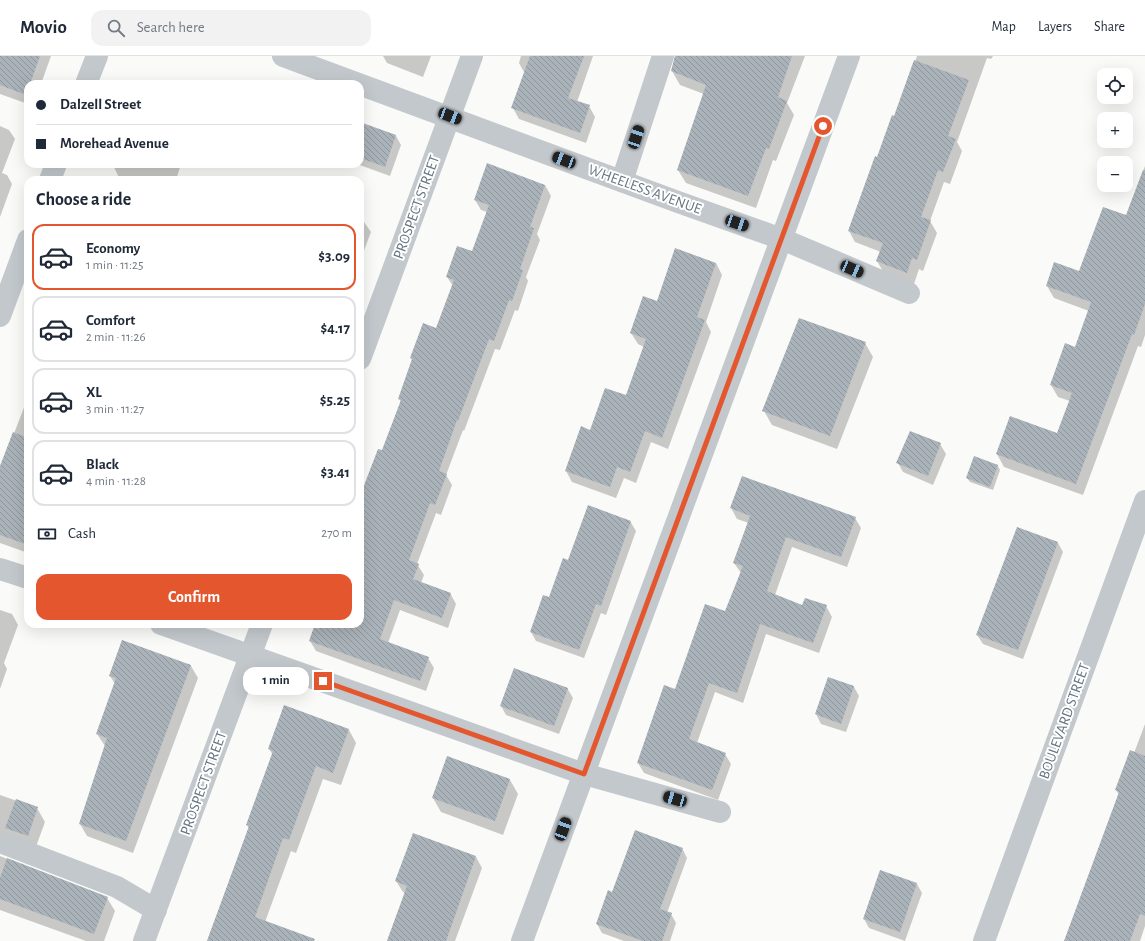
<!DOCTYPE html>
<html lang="en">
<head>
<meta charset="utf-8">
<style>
	:root { --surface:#fff; --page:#f2f2f3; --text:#1f2937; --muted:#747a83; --line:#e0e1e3; --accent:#e4572e }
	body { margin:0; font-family:"Alegreya Sans",sans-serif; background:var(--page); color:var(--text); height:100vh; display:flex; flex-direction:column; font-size:15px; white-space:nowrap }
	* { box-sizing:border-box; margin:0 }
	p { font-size:13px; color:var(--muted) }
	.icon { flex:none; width:22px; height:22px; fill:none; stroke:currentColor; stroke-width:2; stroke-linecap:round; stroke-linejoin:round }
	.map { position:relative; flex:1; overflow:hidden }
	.sheet { position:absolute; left:24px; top:120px; width:340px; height:452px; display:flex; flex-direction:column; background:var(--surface); border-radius:12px; box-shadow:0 4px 16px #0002 }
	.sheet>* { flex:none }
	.top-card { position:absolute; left:24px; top:24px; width:340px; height:88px; border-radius:12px; box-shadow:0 4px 16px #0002; display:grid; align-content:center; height:88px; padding:0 12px; background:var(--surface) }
	.fabs { position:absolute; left:1097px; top:12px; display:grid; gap:8px }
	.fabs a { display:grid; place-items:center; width:36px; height:36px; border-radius:8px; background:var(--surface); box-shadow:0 4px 16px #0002; font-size:20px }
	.end { position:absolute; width:18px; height:18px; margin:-9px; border:5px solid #e4572e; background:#fff; box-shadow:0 0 0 2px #fff }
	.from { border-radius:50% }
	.bubble { position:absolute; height:28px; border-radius:12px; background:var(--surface); box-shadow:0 4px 16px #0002; font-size:13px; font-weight:700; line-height:28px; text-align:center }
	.car { position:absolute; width:12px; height:24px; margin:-12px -6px; border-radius:5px; box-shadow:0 0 3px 1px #0007; background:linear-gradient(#222 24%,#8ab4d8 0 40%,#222 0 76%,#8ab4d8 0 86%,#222 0) }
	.top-card b { display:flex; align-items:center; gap:14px; height:38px; font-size:15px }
	.top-card b+b { border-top:1px solid var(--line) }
	.top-card i { width:10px; height:10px; background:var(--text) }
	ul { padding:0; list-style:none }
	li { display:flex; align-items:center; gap:12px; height:66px; margin:0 8px 6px; padding:0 4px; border:2px solid var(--line); border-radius:12px }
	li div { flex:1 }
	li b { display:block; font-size:15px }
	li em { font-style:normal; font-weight:700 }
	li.current { border-color:var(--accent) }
	li>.icon { width:36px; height:36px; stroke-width:1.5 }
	h2 { padding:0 12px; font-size:18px; line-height:48px }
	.pay { display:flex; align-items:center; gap:10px; height:44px; padding:0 12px; font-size:15px }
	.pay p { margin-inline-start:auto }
	.cta { display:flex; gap:8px; margin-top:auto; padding:8px 12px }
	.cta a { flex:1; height:46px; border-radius:12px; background:var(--accent); color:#fff; font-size:16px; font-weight:700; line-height:46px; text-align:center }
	header { display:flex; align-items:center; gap:24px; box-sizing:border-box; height:56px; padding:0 20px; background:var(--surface); border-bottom:1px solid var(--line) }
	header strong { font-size:19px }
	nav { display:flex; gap:22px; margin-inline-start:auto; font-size:14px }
	.search { width:280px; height:36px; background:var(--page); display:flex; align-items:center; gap:10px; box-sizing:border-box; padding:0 14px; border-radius:12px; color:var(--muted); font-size:15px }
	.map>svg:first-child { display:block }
</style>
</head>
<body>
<header>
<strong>Movio</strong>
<div class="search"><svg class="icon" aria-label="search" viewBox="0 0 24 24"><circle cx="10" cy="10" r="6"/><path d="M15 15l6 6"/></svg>Search here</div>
<nav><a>Map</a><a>Layers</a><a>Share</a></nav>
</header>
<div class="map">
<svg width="1145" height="885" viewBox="0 0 1145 885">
	<defs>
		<pattern id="building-back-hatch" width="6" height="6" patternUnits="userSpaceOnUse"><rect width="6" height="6" fill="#aab3b9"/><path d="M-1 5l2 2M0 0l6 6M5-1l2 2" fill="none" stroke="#8e969c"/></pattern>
	</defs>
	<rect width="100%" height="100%" fill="#fafaf8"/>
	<g fill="#0003">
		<path d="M0,0H51L41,28H28V48L0,38Z"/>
		<path d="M383,0H431L423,21L387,7Z"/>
		<path d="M521,0H593L577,46L589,50L595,61L586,87L519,63L513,52L525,18L519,7Z"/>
		<path d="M675,0H805L787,47L794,59L776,105L773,104L756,152L686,127L678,114L704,38L680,29L672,15Z"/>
		<path d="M917,0H993L991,3L987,2L957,86L962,95L950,128L944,126L930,165L937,177L923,215L919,213L914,228L884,217L877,205L881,196L855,186L849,175L895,61Z"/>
		<path d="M360,67L396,80L401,89L390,120L357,108H360Z"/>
		<path d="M0,70L9,74L15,83L2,117L7,119L12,128L0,161Z"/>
		<path d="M115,108H181L176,124H120L114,111Z"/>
		<path d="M1145,110V279L1141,291L1138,290L1083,439L1004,411L997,398L1010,361L1058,378L1070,345L1058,341L1051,329L1075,292L1089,255L1054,242L1047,230L1080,217L1127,160Z"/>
		<path d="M545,129L551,140L537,178L540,184L526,221L528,225L518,255L515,254L500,294L495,293L464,375L463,374L446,419L452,429L441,459L436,457L417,508L424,519L421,527L450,537L456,548L448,572L400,554L388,587L428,602L434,612L426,635L316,595L310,585L316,568H360V443L383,396L401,346L399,343L413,305L411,302L437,273L453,230L447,221L473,197L487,156L481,154L475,144Z"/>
		<path d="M360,164L364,166L371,176L360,205Z"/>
		<path d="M716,207L722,219L706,266L711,276L668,393L651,386L636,427L624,422L616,442L572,426L566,415L590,375L626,340L644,291L638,288L631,277L658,247Z"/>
		<path d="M865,287L873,301L837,393L772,369L764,355Z"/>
		<path d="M28,341V497L0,487V414Z"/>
		<path d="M940,388L946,398L933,429L903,416L898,407Z"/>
		<path d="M998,410L1000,414L993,434L970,426L967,422Z"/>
		<path d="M731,452L855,462L861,472L847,511L792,491L775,539L803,550H826L832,561L819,597L766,578L743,647L715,636L697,687L725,698L731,708L718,744L644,717L638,707L675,635L726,557L741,517L734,507L749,467L737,463Z"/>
		<path d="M630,465L636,475L606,559L601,557L584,602L536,585L531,576L569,505Z"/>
		<path d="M1058,487L1063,496L1023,603L983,588L977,579Z"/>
		<path d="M0,554L12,558L18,569L4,607L7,613L0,633Z"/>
		<path d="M122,585L191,610L198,622L133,797L87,780L80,768L105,690L97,678L115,628L110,620Z"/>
		<path d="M829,622L854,631L859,640L846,676L821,668L816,658Z"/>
		<path d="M567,632L573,642L559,678L506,659L501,650Z"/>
		<path d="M1145,668V870L1140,885H1065L1119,739L1116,734L1134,697Z"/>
		<path d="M349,674L356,687L341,729L323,723L296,797L291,795L265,866L296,885H207L249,772L247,769L273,699L269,693Z"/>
		<path d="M448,702L510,724L518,738L503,779L441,756L433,742Z"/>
		<path d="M0,739L37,752L45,766L34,796L0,790Z"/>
		<path d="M413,778L476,801L482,812L455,885H387L405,837L403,836L396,825Z"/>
		<path d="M682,792L687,802L667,857L671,858L676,867L670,885H624L602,877L597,868L613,837Z"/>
		<path d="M0,800L107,842L115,855L104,885H86L0,854Z"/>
		<path d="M881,815L917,828L922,837L905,885L869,872L864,863Z"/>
	</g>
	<g fill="url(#building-back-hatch)">
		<path d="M0,0H40L30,28H28L26,39L0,29Z"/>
		<path d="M530,0H584L568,42L590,49L580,77L511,52Z"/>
		<path d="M675,0H792L778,41L787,45L769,93L766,92L748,140L677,114L706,29L671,15Z"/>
		<path d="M914,4L969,24L948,80L956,83L943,116L938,114L921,161L931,164L917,204L912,202L907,217L876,205L883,187L848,175L875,100L877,101L892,59L894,60Z"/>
		<path d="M360,66L396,79L385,111L360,102Z"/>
		<path d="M487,107L545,129L530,171L534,172L520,213L523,214L512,245L509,244L494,285L489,283L458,365L457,364L439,415L447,418L435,449L430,447L409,504L419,508L413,523L451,537L442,562L394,544L380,583L429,601L420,625L309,585L315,568H360V440L378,393L382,394L401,344L398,343L412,303L410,302L423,267L436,272L454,224L446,221L457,190L472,195L489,149L474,144Z"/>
		<path d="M1143,114H1145V248L1134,279L1132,278L1076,428L996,398L1010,360L1057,377L1072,337L1050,329L1065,287L1075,291L1091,246L1046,230L1054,206L1079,215L1103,151L1126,159Z"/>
		<path d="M675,192L716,207L697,261L705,264L662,382L645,375L630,416L617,411L610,431L565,415L581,370L590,374L605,332L626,339L646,283L630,277L643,240L657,245Z"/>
		<path d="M799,262L866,286L830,380L762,355Z"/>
		<path d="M910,375L941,387L928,420L896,407Z"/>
		<path d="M13,376L28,382V489L0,479V410Z"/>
		<path d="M974,400L998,409L990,431L966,422Z"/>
		<path d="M742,420L856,461L841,501L786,481L767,535L802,549L805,542L827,549L813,587L760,568L737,637L709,627L689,683L726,697L712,734L637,707L664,629L675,633L705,548L725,555L743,510L733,507L750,460L730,452Z"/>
		<path d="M588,449L631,465L601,550L596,548L579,594L530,576L543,539L549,541L563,502L568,504Z"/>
		<path d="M1017,471L1058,486L1018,594L976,579Z"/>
		<path d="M122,584L191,609L126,785L79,768L107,682L96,678L116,622L109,620Z"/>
		<path d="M514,612L568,632L554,670L500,650Z"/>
		<path d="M828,621L854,630L841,668L815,658Z"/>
		<path d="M284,649L349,673L333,717L316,710L289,784L283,782L255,861L315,883L314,885H207L249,770L246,769L273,695L268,693Z"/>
		<path d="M1130,694L1145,700V860L1140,858L1130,885H1064L1119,736L1115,734Z"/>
		<path d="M447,700L510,723L495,765L432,742Z"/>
		<path d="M16,743L38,751L28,780L5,772Z"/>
		<path d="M635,774L683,792L660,853L672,857L662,885H643L596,868L608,834L612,836Z"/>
		<path d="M413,777L476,800L446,885H387L407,830L395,825Z"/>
		<path d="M7,802L108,841L94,878L0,843V822Z"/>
		<path d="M880,814L917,827L900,876L863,863Z"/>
	</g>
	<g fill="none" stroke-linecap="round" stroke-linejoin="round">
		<g stroke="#c3c8cc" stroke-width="22">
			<path d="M283,0L678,146L782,183L909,237"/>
			<path d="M86,28L97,0"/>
			<path d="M50,124L56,108"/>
			<path d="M622,125L663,0"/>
			<path d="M0,260L28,184"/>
			<path d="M360,303L472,0"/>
			<path d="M0,513L28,522"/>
			<path d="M161,568L584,718L720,756"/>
			<path d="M0,786L117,831L156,854"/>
			<path d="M144,885L262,568"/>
			<path d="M522,885L849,0"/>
			<path d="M984,885L1145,445"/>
		</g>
	</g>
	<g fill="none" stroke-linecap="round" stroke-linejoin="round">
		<path stroke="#e4572e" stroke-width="5" d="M323,625L584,718L823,70"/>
	</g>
	<g text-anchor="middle" stroke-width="4" stroke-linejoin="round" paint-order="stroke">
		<g font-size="15" fill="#657683" stroke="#fff">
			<text transform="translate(645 133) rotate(20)" y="5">WHEELESS AVENUE</text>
			<text transform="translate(416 151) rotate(-70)" y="5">PROSPECT STREET</text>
			<text transform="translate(1064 665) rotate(-70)" y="5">BOULEVARD STREET</text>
			<text transform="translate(203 727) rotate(-70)" y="5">PROSPECT STREET</text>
		</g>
	</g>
</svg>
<div class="fabs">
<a><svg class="icon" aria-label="locate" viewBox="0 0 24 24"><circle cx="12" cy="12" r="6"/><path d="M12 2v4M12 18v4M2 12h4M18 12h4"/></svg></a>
<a>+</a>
<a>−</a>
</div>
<i class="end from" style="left:823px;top:70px"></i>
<i class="end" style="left:323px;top:625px"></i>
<div class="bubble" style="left:243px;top:611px;width:66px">1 min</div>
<i class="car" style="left:450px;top:60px;rotate:111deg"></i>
<i class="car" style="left:636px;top:81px;rotate:18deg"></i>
<i class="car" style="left:564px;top:104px;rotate:291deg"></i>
<i class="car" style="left:737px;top:167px;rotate:109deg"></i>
<i class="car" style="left:852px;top:213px;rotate:113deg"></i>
<i class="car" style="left:675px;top:743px;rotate:286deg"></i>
<i class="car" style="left:563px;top:773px;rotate:20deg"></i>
<div class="top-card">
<b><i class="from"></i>Dalzell Street</b>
<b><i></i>Morehead Avenue</b>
</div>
<section class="sheet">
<h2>Choose a ride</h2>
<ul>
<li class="current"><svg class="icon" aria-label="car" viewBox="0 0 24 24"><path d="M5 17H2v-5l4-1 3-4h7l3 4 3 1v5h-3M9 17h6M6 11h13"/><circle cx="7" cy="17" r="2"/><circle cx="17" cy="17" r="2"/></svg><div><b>Economy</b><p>1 min · 11:25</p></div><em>$3.09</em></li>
<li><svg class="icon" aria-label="car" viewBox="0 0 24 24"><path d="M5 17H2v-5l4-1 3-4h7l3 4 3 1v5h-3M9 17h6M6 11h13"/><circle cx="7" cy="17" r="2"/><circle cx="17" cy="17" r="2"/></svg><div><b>Comfort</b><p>2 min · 11:26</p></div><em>$4.17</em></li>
<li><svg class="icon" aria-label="car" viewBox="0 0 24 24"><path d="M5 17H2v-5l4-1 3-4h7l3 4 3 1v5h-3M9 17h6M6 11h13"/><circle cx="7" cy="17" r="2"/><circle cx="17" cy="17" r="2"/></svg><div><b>XL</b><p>3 min · 11:27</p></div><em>$5.25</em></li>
<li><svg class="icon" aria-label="car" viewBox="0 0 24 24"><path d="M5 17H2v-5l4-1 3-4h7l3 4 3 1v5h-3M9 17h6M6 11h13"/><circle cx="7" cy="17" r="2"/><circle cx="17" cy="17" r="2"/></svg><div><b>Black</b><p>4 min · 11:28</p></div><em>$3.41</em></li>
</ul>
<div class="pay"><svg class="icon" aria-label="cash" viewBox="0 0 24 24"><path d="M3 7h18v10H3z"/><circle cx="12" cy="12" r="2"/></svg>Cash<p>270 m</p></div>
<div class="cta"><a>Confirm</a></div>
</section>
</div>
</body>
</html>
